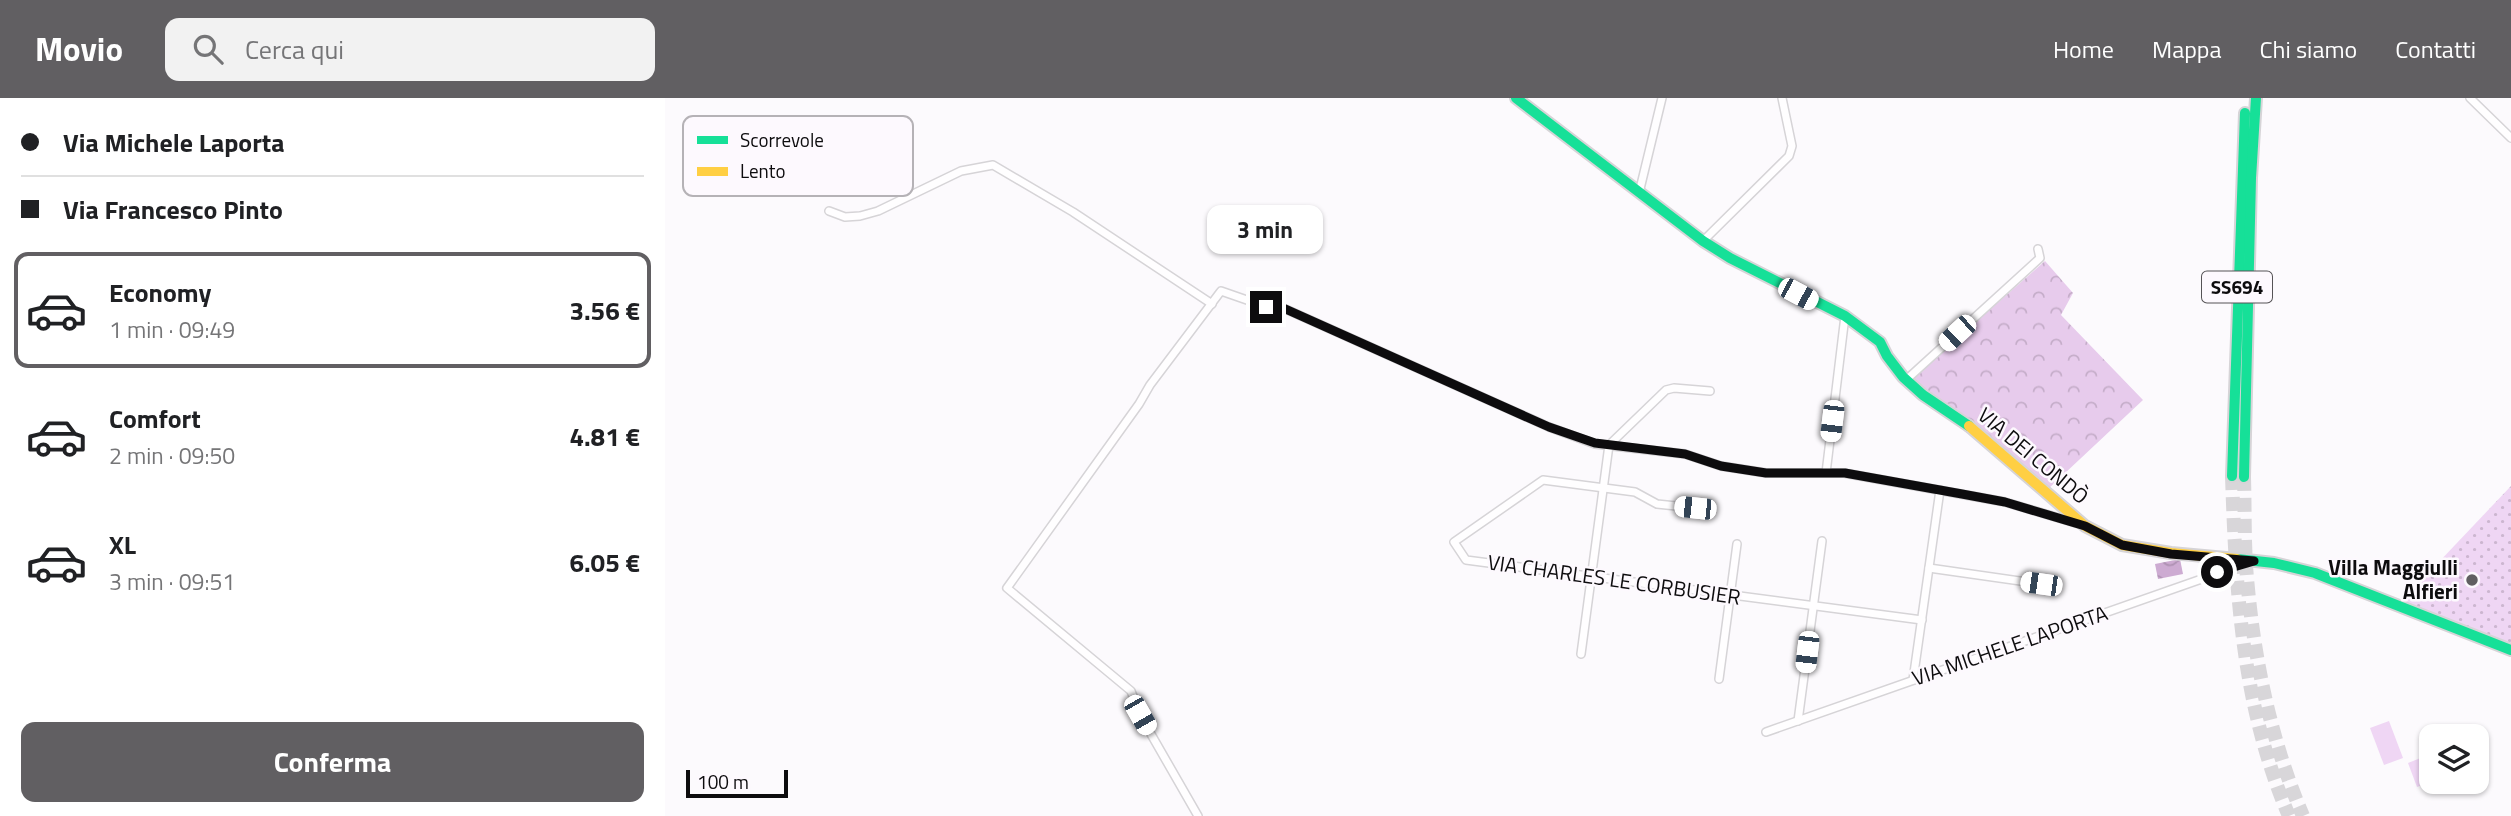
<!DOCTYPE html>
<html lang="it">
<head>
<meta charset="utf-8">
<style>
	:root { --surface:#fff; --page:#f2f2f2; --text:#202124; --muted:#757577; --line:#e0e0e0; --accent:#615f62 }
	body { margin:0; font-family:"Titillium Web",sans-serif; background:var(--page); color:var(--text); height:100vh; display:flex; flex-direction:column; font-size:26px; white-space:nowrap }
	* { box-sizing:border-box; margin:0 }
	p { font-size:23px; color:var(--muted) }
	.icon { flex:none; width:38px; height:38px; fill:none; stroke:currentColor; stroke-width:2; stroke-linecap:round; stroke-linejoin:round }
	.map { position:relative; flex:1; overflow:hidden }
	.sheet { display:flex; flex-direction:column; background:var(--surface); width:665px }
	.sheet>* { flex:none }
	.guide { display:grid; align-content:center; height:154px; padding:0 21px; background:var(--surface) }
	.fabs { position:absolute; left:1754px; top:626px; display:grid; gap:14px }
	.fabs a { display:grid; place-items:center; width:70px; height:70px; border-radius:14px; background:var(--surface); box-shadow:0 2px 5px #0004; font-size:35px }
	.scale { position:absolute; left:21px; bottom:18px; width:102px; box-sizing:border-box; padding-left:7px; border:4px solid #0d0c0e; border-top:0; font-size:19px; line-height:24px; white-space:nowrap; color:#0d0c0e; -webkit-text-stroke:5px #fdf9fe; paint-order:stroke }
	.end { position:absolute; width:32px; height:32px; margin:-16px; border:9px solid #0d0c0e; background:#fff; box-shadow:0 0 0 4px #fff }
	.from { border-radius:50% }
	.bubble { position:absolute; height:49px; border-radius:14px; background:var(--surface); box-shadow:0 2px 5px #0004; font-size:23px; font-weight:700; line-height:49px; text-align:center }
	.car { position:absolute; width:21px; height:42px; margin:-21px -10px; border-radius:9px; box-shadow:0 0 5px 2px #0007; background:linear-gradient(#fff 24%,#345 0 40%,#fff 0 76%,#345 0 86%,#fff 0) }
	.guide b { display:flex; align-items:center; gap:24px; height:66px; font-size:26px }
	.guide b+b { border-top:2px solid var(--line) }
	.guide i { width:18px; height:18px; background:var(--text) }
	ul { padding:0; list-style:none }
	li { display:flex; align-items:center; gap:21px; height:116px; margin:0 14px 10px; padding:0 7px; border:4px solid transparent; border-radius:14px }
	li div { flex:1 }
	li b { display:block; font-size:26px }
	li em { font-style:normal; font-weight:700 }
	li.selected { border-color:var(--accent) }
	li>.icon { width:63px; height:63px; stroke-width:1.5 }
	.button { display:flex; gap:14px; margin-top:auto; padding:14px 21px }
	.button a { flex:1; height:80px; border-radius:14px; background:var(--accent); color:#fff; font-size:28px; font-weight:700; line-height:80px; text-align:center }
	header { display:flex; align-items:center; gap:42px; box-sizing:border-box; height:98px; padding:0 35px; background:var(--accent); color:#fff }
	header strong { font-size:33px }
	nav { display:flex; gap:38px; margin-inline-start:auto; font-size:24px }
	.search { width:490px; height:63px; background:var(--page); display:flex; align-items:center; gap:18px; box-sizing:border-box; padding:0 24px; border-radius:14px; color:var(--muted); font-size:26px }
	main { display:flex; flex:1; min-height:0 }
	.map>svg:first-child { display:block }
</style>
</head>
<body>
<header>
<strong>Movio</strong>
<div class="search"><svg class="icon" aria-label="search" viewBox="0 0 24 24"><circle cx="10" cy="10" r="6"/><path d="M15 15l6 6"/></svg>Cerca qui</div>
<nav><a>Home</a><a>Mappa</a><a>Chi siamo</a><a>Contatti</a></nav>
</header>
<main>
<section class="sheet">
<div class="guide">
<b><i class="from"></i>Via Michele Laporta</b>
<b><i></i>Via Francesco Pinto</b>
</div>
<ul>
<li class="selected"><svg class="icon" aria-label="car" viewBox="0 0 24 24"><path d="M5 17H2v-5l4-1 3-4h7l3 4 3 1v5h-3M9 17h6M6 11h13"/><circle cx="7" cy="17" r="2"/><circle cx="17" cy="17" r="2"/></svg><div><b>Economy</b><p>1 min · 09:49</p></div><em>3.56 €</em></li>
<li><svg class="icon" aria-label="car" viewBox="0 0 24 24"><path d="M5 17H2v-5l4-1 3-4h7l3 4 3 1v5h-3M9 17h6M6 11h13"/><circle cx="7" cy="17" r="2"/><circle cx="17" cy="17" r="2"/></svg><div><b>Comfort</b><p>2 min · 09:50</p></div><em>4.81 €</em></li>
<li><svg class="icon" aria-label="car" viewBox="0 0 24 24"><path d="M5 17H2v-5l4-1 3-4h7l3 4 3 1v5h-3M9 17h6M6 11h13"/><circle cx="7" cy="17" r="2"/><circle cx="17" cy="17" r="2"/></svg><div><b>XL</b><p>3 min · 09:51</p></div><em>6.05 €</em></li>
</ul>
<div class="button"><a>Conferma</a></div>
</section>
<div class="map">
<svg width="1846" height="718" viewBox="0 0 1846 718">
	<defs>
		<pattern id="grass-dots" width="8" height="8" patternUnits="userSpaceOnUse" patternTransform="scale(1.75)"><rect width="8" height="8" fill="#efd6f4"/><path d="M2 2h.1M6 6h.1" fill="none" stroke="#ccb6d0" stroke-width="1.8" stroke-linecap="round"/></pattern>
		<pattern id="forest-crowns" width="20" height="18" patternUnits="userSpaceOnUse" patternTransform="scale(1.75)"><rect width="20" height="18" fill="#e7cbec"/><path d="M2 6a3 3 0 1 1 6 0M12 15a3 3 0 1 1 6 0" fill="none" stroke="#c5adc9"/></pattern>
		<pattern id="water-waves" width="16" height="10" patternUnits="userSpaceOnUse" patternTransform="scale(1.75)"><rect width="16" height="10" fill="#cdabd2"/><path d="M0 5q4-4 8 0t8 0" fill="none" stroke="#af92b3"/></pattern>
	</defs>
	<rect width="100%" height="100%" fill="#fcfafd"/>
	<path fill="url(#grass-dots)" d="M1846,388V547L1735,505Z"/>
	<path fill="url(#forest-crowns)" d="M1380,163L1408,195L1396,217L1478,302L1383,391L1259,296L1246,281Z"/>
	<g fill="#efd6f4">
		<path d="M1724,623L1738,660L1719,667L1705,630Z"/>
		<path d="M1758,659L1766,684L1752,689L1743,665Z"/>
	</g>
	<path fill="url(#water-waves)" d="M1515,461L1518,476L1493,481L1490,466Z"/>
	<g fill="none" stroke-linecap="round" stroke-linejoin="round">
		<g stroke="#d8d6d9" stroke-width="14" stroke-dasharray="14 7" stroke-linecap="butt">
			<path d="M1567,378C1571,496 1577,608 1624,718"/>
			<path d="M1579,379C1580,412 1579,447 1582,480C1589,562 1606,643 1638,718"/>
		</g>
		<g stroke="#d6d4d7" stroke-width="10">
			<g id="street">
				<path d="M1805,0L1846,40"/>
				<path d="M974,95L997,0"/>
				<path d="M164,113L180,119L195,118L213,113L296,73L328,67L408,114L547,206"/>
				<path d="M1038,143L1124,58L1127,48L1117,0"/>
				<path d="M1241,282L1375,160L1373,151"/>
				<path d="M1161,375L1180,218"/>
				<path d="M1030,410L992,406L970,394L878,382L789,444L801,462L1257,522"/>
				<path d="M1264,470L1376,486"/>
				<path d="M916,556L944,347L1001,292L1009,290L1045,293"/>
				<path d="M1054,581L1072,446"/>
				<path d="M1248,582L1275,392"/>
				<path d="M1133,623L1157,443"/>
				<path d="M1101,634L1585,464"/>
				<path d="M533,718L475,617L466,593L342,490L474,306L485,287L556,193L602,209H616L884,329L930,346L1020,356L1056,368L1101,375H1179L1340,404L1414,426"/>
			</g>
		</g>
		<g stroke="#d6d4d7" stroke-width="14">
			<g id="fast">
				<path d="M851,0L1038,143L1065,160L1180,218L1215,244L1222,258L1238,279L1258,297L1304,328"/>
				<path d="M1567,378L1580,15"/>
				<path d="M1579,379L1586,80L1591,0"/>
				<path d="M1572,461L1609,465L1650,475L1846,552"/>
			</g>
		</g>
		<g stroke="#d6d4d7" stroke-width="14">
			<path id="slow" d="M1304,328L1420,428L1457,447L1506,455L1572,461"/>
		</g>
		<use href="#street" stroke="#fffeff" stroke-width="7"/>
		<use href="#fast" stroke="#16e098" stroke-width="10"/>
		<use href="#slow" stroke="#ffcf43" stroke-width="10"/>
	</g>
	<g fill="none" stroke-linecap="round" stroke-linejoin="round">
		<path stroke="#0d0c0e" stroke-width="9" d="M601,209H616L884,329L930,345L1020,356L1056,368L1101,375H1180L1297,396L1340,404L1420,428L1457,447L1506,456L1589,463L1552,474"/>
	</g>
	<circle fill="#615f62" stroke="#fdf9fe" stroke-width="2.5" cx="1807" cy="482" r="7"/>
	<g text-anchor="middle" stroke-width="5" stroke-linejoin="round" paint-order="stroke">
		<rect fill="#fdf9fe" stroke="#555356" stroke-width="2" x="1537" y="173.5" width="70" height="31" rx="5"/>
		<g font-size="19" font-weight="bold" fill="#0d0c0e">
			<text x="1572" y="196">SS694</text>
		</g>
		<g font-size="21" fill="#0d0c0e" stroke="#fdf9fe">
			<text transform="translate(1368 358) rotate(40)" y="7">VIA DEI CONDÒ</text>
			<text transform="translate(949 482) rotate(8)" y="7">VIA CHARLES LE CORBUSIER</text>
			<text transform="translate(1345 548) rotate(-19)" y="7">VIA MICHELE LAPORTA</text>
		</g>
		<g font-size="21" font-weight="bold" fill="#0d0c0e" stroke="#fdf9fe" text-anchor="end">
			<text x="1793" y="477">Villa Maggiulli<tspan x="1793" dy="24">Alfieri</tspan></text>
		</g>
	</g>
	<rect x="18" y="18" width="230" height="80" rx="10" fill="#fdf9fe" stroke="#b5b2b6" stroke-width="2"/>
	<rect x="32" y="38" width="31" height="8" fill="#16e098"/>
	<rect x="32" y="69" width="31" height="9" fill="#ffcf43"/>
	<g font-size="19" fill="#0d0c0e">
		<text x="75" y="49">Scorrevole</text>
		<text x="75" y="80">Lento</text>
	</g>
</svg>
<div class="fabs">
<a><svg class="icon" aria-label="layers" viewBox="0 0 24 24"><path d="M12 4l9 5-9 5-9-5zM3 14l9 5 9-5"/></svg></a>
</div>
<div class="scale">100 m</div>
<i class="end from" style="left:1552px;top:474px"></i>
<i class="end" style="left:601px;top:209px"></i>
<div class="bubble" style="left:542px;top:107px;width:116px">3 min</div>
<i class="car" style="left:1133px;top:196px;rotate:118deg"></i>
<i class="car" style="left:1292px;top:235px;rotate:227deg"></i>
<i class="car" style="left:1167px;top:323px;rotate:187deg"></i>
<i class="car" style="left:1030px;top:410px;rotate:276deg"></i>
<i class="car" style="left:1376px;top:486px;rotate:278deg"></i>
<i class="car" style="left:1142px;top:554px;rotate:187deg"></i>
<i class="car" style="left:475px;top:617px;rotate:150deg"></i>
</div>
</main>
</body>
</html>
